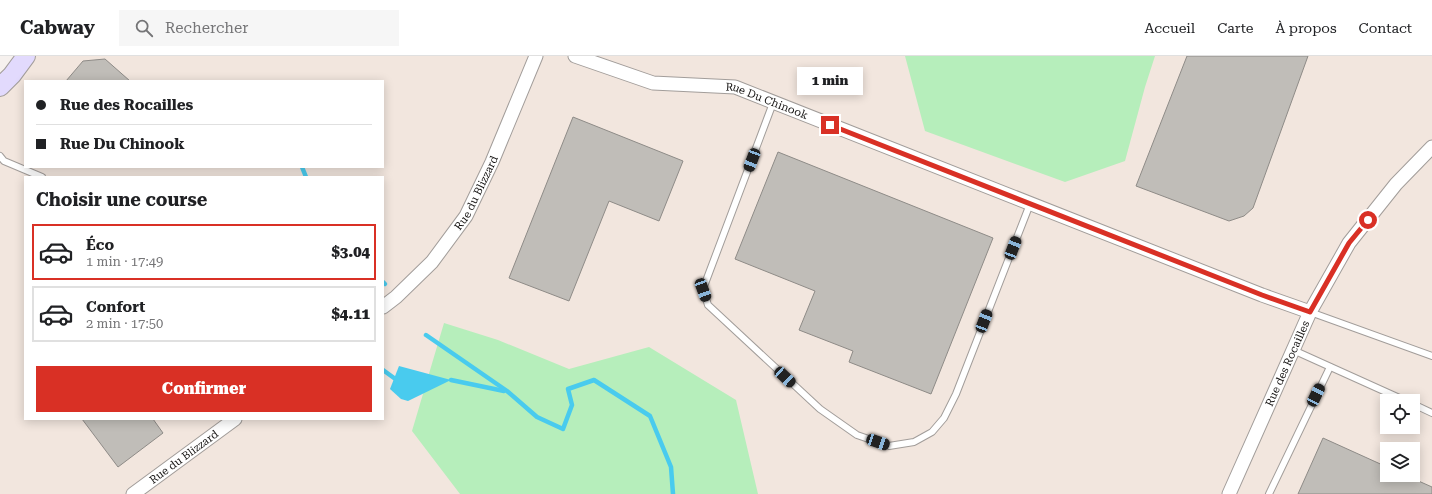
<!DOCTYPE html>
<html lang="fr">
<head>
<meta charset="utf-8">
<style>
	:root { --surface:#fff; --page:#f6f6f6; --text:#202124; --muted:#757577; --line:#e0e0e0; --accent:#d93025 }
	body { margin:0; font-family:"Roboto Serif",serif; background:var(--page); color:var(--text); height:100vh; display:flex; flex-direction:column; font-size:15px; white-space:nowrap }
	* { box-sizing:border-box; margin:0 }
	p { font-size:13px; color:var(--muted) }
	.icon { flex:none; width:22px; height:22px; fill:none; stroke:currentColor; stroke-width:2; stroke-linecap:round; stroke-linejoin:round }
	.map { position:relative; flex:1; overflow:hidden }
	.side { position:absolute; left:24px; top:120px; width:360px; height:244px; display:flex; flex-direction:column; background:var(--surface); border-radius:0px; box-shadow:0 2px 10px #0003 }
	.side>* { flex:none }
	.hud { position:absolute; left:24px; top:24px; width:360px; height:88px; border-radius:0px; box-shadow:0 2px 10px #0003; display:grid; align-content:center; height:88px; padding:0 12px; background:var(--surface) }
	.controls { position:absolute; left:1380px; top:338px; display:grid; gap:8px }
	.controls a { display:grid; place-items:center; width:40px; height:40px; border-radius:0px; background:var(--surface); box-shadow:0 2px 10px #0003; font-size:20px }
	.end { position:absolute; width:18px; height:18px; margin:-9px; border:5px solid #d93025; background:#fff; box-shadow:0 0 0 2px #fff }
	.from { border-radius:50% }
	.bubble { position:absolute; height:28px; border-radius:0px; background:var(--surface); box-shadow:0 2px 10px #0003; font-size:13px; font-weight:800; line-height:28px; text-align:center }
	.car { position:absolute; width:12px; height:24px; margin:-12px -6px; border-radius:5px; box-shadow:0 0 3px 1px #0007; background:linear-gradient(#222 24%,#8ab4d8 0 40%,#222 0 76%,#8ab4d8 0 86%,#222 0) }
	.hud b { display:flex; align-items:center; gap:14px; height:38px; font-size:15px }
	.hud b+b { border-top:1px solid var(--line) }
	.hud i { width:10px; height:10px; background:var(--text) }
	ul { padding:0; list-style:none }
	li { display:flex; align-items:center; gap:12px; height:56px; margin:0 8px 6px; padding:0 4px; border:2px solid var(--line); border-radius:0px }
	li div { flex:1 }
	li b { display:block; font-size:15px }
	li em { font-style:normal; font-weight:800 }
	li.current { border-color:var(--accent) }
	li>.icon { width:36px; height:36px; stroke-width:1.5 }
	h2 { padding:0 12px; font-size:18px; line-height:48px }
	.button { display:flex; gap:8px; margin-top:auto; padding:8px 12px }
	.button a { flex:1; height:46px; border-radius:0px; background:var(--accent); color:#fff; font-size:16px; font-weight:800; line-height:46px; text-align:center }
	header { display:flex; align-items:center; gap:24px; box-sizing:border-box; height:56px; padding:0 20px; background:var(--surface); border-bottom:1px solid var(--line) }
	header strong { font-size:19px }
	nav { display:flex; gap:22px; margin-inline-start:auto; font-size:14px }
	.search { width:280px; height:36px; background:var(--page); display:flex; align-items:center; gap:10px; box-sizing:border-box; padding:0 14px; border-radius:0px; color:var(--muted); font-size:15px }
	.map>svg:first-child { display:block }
</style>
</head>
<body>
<header>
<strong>Cabway</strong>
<div class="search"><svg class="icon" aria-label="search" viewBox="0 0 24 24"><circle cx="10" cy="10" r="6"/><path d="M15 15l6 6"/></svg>Rechercher</div>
<nav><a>Accueil</a><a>Carte</a><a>À propos</a><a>Contact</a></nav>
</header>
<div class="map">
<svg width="1432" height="438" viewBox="0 0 1432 438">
	<rect width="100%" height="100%" fill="#f6f1ee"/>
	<path fill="#f2e6de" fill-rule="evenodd" d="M26,0H1432V438H0V31ZM25,25H383V111H25ZM25,121H383V363H25ZM1387,345H1413V371H1387ZM1387,393H1413V419H1387Z"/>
	<g fill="#b6eebb">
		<path d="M905,0H1155L1145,31L1125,105L1065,126L925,75Z"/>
		<path d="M444,267L498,284L569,313L649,291L736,344L758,438H460L412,375Z"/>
	</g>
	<path fill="#49cbee" d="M399,310L451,324L408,345L401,343L390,333Z"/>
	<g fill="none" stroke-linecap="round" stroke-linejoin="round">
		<g stroke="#49cbee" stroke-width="4.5">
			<path d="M302,111L306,121"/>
			<path d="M383,226L385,228"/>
			<path d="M426,279L507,335L537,361L563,373L572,349L568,333L594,324L650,360L671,411L673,438"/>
			<path d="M383,314L394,322"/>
			<path d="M451,324L504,335"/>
		</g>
	</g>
	<g fill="#c0bdb8" stroke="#8e8b87">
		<path d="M1187,0H1308L1253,152L1244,160L1229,165L1136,130Z"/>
		<path d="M105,3L130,25H66L83,5Z"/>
		<path d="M573,61L683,105L659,165L609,145L569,245L509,222Z"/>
		<path d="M778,96L993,182L931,338L849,306L853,295L799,274L815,235L735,203Z"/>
		<path d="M82,363H153L163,377L118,411Z"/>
		<path d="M1323,382L1387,411V419H1405L1432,431V438H1298Z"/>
	</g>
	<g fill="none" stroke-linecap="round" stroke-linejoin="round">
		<g stroke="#a29d9a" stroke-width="8">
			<g id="service">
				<path d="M773,47L703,233L708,249L820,353L857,379L889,390L914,386L932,376L944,362L956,338L1030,148"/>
				<path d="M0,100L4,105L42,121"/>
				<path d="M1310,256L1432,300"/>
				<path d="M1293,294L1406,345"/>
				<path d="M1413,348L1432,357"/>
				<path d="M1269,438L1330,311"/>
			</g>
		</g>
		<g stroke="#a29d9a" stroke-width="15">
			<g id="minor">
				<path id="s1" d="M575,0L653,27L735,31L1262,239L1310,256"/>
				<path id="s2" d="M383,251L396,241L432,206L466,160L492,106L536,0"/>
				<path id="s3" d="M133,438L235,363"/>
				<path id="s4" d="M1229,438L1310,256L1349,187L1396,128L1432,91"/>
			</g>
		</g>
		<g stroke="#a29d9a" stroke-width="20">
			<path id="secondary" d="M0,31L12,19L26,0"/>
		</g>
		<use href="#service" stroke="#fff" stroke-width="6"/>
		<use href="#minor" stroke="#fff" stroke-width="13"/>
		<use href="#secondary" stroke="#e2dafd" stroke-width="18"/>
	</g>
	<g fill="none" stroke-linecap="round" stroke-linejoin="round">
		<path stroke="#d93025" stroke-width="5" d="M830,69L1262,239L1310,256L1349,187L1368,164"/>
	</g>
	<g text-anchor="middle" stroke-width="3.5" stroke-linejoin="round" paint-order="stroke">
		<g font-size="11" fill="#151312" stroke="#f6f1ee">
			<text dy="4" stroke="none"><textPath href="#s1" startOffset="199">Rue Du Chinook</textPath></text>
			<text dy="4" stroke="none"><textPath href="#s2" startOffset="149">Rue du Blizzard</textPath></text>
			<text dy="4" stroke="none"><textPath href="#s4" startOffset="143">Rue des Rocailles</textPath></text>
			<text dy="4" stroke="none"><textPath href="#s3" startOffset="63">Rue du Blizzard</textPath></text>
		</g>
	</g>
</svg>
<div class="controls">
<a><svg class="icon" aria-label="locate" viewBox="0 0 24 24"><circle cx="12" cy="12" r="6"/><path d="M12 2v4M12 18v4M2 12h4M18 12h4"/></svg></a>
<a><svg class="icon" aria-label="layers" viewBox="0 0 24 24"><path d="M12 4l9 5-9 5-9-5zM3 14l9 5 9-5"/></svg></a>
</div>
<i class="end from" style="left:1368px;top:164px"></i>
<i class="end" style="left:830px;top:69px"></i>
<div class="bubble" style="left:797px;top:11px;width:66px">1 min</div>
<i class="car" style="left:752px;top:104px;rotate:201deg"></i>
<i class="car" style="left:1013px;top:192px;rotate:21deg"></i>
<i class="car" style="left:703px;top:234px;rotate:160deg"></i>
<i class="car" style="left:984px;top:265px;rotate:21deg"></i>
<i class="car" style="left:785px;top:321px;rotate:133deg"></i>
<i class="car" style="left:1316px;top:339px;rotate:26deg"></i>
<i class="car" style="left:878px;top:386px;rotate:109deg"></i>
<div class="hud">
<b><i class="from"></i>Rue des Rocailles</b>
<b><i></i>Rue Du Chinook</b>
</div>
<section class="side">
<h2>Choisir une course</h2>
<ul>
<li class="current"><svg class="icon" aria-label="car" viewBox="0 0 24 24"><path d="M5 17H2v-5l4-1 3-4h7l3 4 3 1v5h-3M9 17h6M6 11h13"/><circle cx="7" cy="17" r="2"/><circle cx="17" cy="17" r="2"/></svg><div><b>Éco</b><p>1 min · 17:49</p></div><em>$3.04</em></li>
<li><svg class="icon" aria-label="car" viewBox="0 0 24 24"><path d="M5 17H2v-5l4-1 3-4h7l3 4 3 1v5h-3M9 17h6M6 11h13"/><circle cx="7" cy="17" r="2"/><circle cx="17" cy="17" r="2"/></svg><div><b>Confort</b><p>2 min · 17:50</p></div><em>$4.11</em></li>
</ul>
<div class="button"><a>Confirmer</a></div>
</section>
</div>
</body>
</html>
